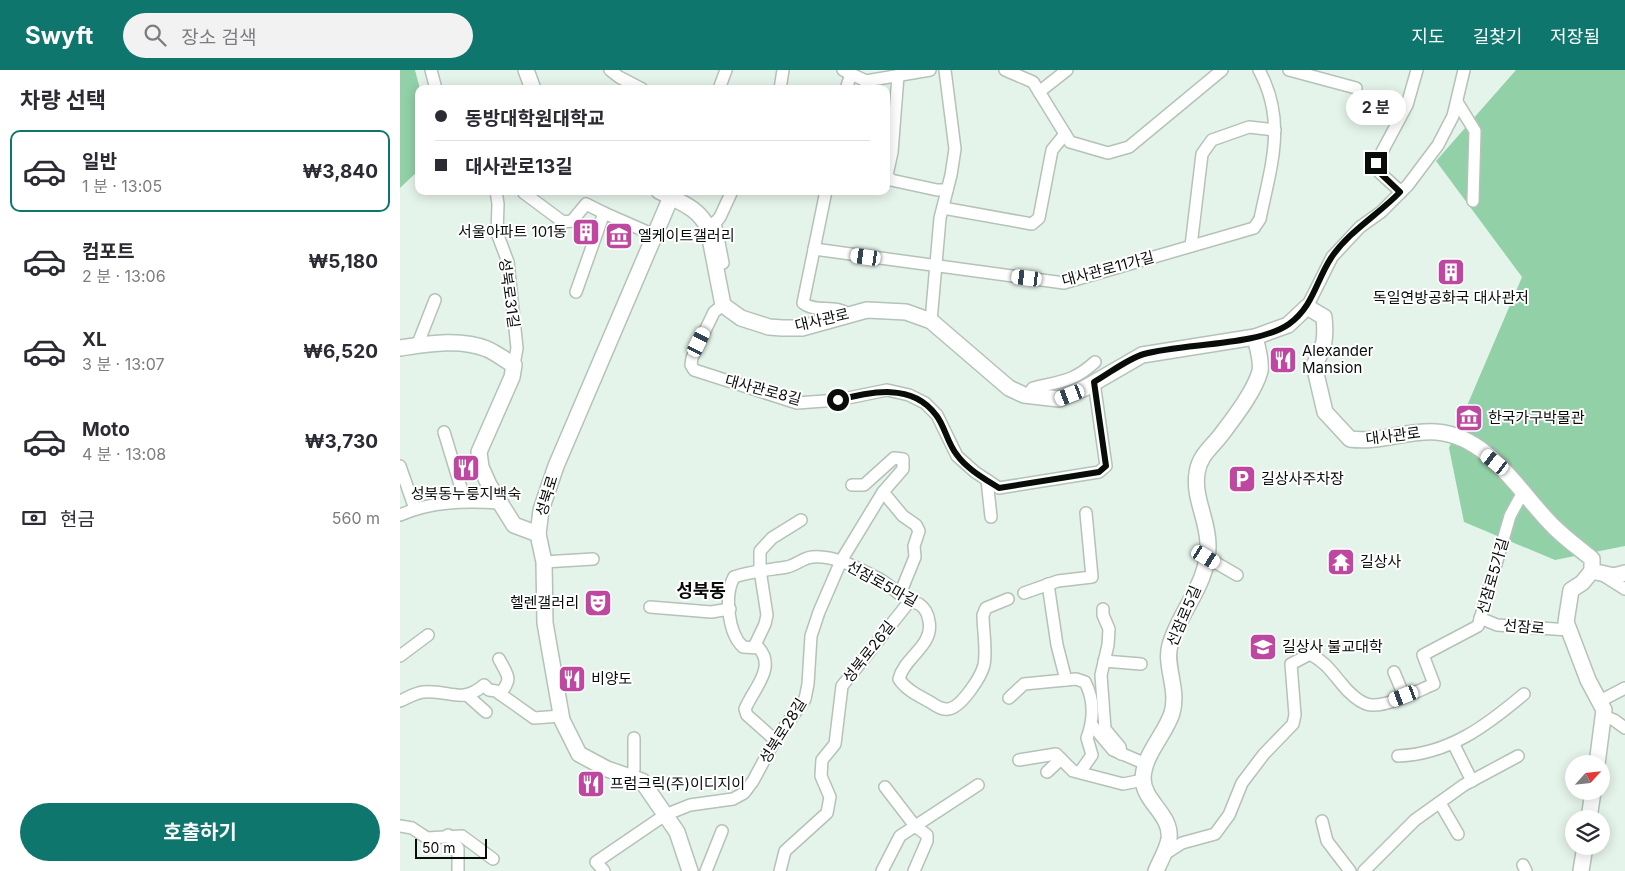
<!DOCTYPE html>
<html lang="ko">
<head>
<meta charset="utf-8">
<style>
	:root { --surface:#fff; --page:#f2f2f3; --text:#2b2b33; --muted:#7c7c81; --line:#e1e1e2; --accent:#0f766e }
	body { margin:0; font-family:Inter,"Noto Sans KR",sans-serif; background:var(--page); color:var(--text); height:100vh; display:flex; flex-direction:column; font-size:19px; white-space:nowrap }
	* { box-sizing:border-box; margin:0 }
	p { font-size:16px; color:var(--muted) }
	.icon { flex:none; width:28px; height:28px; fill:none; stroke:currentColor; stroke-width:2; stroke-linecap:round; stroke-linejoin:round }
	.map { position:relative; flex:1; overflow:hidden }
	.drawer { display:flex; flex-direction:column; background:var(--surface); width:400px }
	.drawer>* { flex:none }
	.hud { position:absolute; left:15px; top:15px; width:475px; height:110px; border-radius:10px; box-shadow:0 2px 12px #0003; display:grid; align-content:center; height:110px; padding:0 20px; background:var(--surface) }
	.needle { width:32px; rotate:63deg }
	.fabs { position:absolute; left:1165px; top:685px; display:grid; gap:10px }
	.fabs a { display:grid; place-items:center; width:45px; height:45px; border-radius:50%; background:var(--surface); box-shadow:0 2px 12px #0003; font-size:25px }
	.scale { position:absolute; left:15px; bottom:12px; width:72px; box-sizing:border-box; padding-left:5px; border:2px solid #090d0a; border-top:0; font-size:14px; line-height:18px; white-space:nowrap; color:#090d0a; -webkit-text-stroke:4px #fff; paint-order:stroke }
	.end { position:absolute; width:22px; height:22px; margin:-11px; border:6px solid #090d0a; background:#fff; box-shadow:0 0 0 2px #fff }
	.from { border-radius:50% }
	.bubble { position:absolute; height:35px; border-radius:18px; background:var(--surface); box-shadow:0 2px 12px #0003; font-size:16px; font-weight:700; line-height:35px; text-align:center }
	.car { position:absolute; width:15px; height:30px; margin:-15px -8px; border-radius:6px; box-shadow:0 0 4px 1px #0007; background:linear-gradient(#fff 24%,#345 0 40%,#fff 0 76%,#345 0 86%,#fff 0) }
	.hud b { display:flex; align-items:center; gap:18px; height:48px; font-size:19px }
	.hud b+b { border-top:1px solid var(--line) }
	.hud i { width:12px; height:12px; background:var(--text) }
	ul { padding:0; list-style:none }
	li { display:flex; align-items:center; gap:15px; height:82px; margin:0 10px 8px; padding:0 10px; border:2px solid transparent; border-radius:10px }
	li div { flex:1 }
	li b { display:block; font-size:19px }
	li em { font-style:normal; font-weight:700 }
	li.active { border-color:var(--accent) }
	li>.icon { width:45px; height:45px; stroke-width:1.5 }
	h2 { padding:0 20px; font-size:22px; line-height:60px }
	.pay { display:flex; align-items:center; gap:12px; height:55px; padding:0 20px; font-size:19px }
	.pay p { margin-inline-start:auto }
	.cta { display:flex; gap:10px; margin-top:auto; padding:10px 20px }
	.cta a { flex:1; height:58px; border-radius:30px; background:var(--accent); color:#fff; font-size:20px; font-weight:700; line-height:58px; text-align:center }
	header { display:flex; align-items:center; gap:30px; box-sizing:border-box; height:70px; padding:0 25px; background:var(--accent); color:#fff }
	header strong { font-size:24px }
	nav { display:flex; gap:28px; margin-inline-start:auto; font-size:18px }
	.search { width:350px; height:45px; background:var(--page); display:flex; align-items:center; gap:12px; box-sizing:border-box; padding:0 18px; border-radius:28px; color:var(--muted); font-size:19px }
	main { display:flex; flex:1; min-height:0 }
	.map>svg:first-child { display:block }
</style>
</head>
<body>
<header>
<strong>Swyft</strong>
<div class="search"><svg class="icon" aria-label="search" viewBox="0 0 24 24"><circle cx="10" cy="10" r="6"/><path d="M15 15l6 6"/></svg>장소 검색</div>
<nav><a>지도</a><a>길찾기</a><a>저장됨</a></nav>
</header>
<main>
<section class="drawer">
<h2>차량 선택</h2>
<ul>
<li class="active"><svg class="icon" aria-label="car" viewBox="0 0 24 24"><path d="M5 17H2v-5l4-1 3-4h7l3 4 3 1v5h-3M9 17h6M6 11h13"/><circle cx="7" cy="17" r="2"/><circle cx="17" cy="17" r="2"/></svg><div><b>일반</b><p>1 분 · 13:05</p></div><em>₩3,840</em></li>
<li><svg class="icon" aria-label="car" viewBox="0 0 24 24"><path d="M5 17H2v-5l4-1 3-4h7l3 4 3 1v5h-3M9 17h6M6 11h13"/><circle cx="7" cy="17" r="2"/><circle cx="17" cy="17" r="2"/></svg><div><b>컴포트</b><p>2 분 · 13:06</p></div><em>₩5,180</em></li>
<li><svg class="icon" aria-label="car" viewBox="0 0 24 24"><path d="M5 17H2v-5l4-1 3-4h7l3 4 3 1v5h-3M9 17h6M6 11h13"/><circle cx="7" cy="17" r="2"/><circle cx="17" cy="17" r="2"/></svg><div><b>XL</b><p>3 분 · 13:07</p></div><em>₩6,520</em></li>
<li><svg class="icon" aria-label="car" viewBox="0 0 24 24"><path d="M5 17H2v-5l4-1 3-4h7l3 4 3 1v5h-3M9 17h6M6 11h13"/><circle cx="7" cy="17" r="2"/><circle cx="17" cy="17" r="2"/></svg><div><b>Moto</b><p>4 분 · 13:08</p></div><em>₩3,730</em></li>
</ul>
<div class="pay"><svg class="icon" aria-label="cash" viewBox="0 0 24 24"><path d="M3 7h18v10H3z"/><circle cx="12" cy="12" r="2"/></svg>현금<p>560 m</p></div>
<div class="cta"><a>호출하기</a></div>
</section>
<div class="map">
<svg width="1225" height="801" viewBox="0 0 1225 801">
	<rect width="100%" height="100%" fill="#e5f4ea"/>
	<g fill="#92d1a8">
		<path d="M0,0H15L20,19L19,100L0,118Z"/>
		<path d="M1116,0H1225V476L1155,490L1064,452L1049,378L1122,207L1036,91Z"/>
	</g>
	<g fill="none" stroke-linecap="round" stroke-linejoin="round">
		<g stroke="#b4c2b8" stroke-width="14">
			<g id="street">
				<path d="M31,0L36,19"/>
				<path d="M210,0L219,7L242,19"/>
				<path d="M443,0L466,11L530,0"/>
				<path d="M605,0L633,12L670,72L708,83L729,77L822,0"/>
				<path d="M889,0L956,18"/>
				<path d="M498,6L492,82L487,105L491,110L537,120H547"/>
				<path d="M319,19L326,0"/>
				<path d="M380,19L383,0"/>
				<path d="M446,19L451,4"/>
				<path d="M639,22L667,0"/>
				<path d="M1057,32L1075,61L1073,131"/>
				<path d="M96,121L98,134L97,163L108,192L117,278L114,295"/>
				<path d="M426,121L403,233C416,243 434,234 448,244"/>
				<path d="M1001,122L979,102L976,93L1007,35L1017,0"/>
				<path d="M124,123L163,152L172,151L186,134L204,143"/>
				<path d="M543,138L632,154L639,148L652,80L665,64"/>
				<path d="M315,152L323,193"/>
				<path d="M308,158H311L320,147L332,121"/>
				<path d="M791,176L802,84L812,70L849,57L875,60"/>
				<path d="M414,179L664,213L854,158L860,149C871,95 887,52 859,0"/>
				<path d="M176,222L204,143L254,165"/>
				<path d="M323,235L314,242L292,288L291,295L294,300L397,333L438,330L487,320L509,325L525,333L537,345L557,386L575,402L599,418L699,402L706,396L694,312"/>
				<path d="M907,237L932,187L960,157L981,142L1008,115L1038,75L1053,46L1064,0"/>
				<path d="M531,251L540,148L551,105L555,79L545,0"/>
				<path d="M17,276L35,230"/>
				<path d="M628,325L633,318C661,311 673,312 695,292"/>
				<path d="M44,362L65,431"/>
				<path d="M0,396L15,439"/>
				<path d="M587,410L591,447"/>
				<path d="M0,445C32,431 65,431 100,433"/>
				<path d="M806,487L837,505"/>
				<path d="M144,492L193,489"/>
				<path d="M1206,507L1225,519"/>
				<path d="M648,514L657,575L666,610"/>
				<path d="M624,523L658,511L692,507L686,443"/>
				<path d="M250,537L311,542L330,539"/>
				<path d="M703,539V545L709,559L708,575L701,605L705,659L720,677L721,684"/>
				<path d="M1080,548L1097,555L1169,560"/>
				<path d="M354,577L365,554L367,545L360,500V481L372,468L401,450"/>
				<path d="M0,586L28,565"/>
				<path d="M99,589C108,606 113,608 100,624"/>
				<path d="M704,591L741,594"/>
				<path d="M994,602L1004,626"/>
				<path d="M68,626L86,642"/>
				<path d="M609,628L624,614L676,609L685,612C695,631 694,649 687,668L692,685L680,702"/>
				<path d="M0,631C7,628 15,623 23,622C49,619 61,635 84,615L89,620L96,621L134,648L161,646"/>
				<path d="M1200,631L1225,618"/>
				<path d="M1204,646L1214,650L1225,658"/>
				<path d="M692,655L713,680L746,694"/>
				<path d="M375,670L347,645L345,639C354,618 376,598 359,578L343,577C328,563 324,525 334,507C352,501 369,500 387,497C396,495 403,488 412,487C436,485 460,499 481,510C494,518 504,531 519,534C525,538 528,543 529,551C534,576 504,587 499,609C506,620 519,626 530,632C535,635 541,640 548,639C561,638 581,607 584,595C587,580 583,560 583,545L586,538L608,529"/>
				<path d="M1053,673L1072,711"/>
				<path d="M998,686C1049,684 1086,656 1124,624"/>
				<path d="M619,690L656,684L673,701L723,714L743,710"/>
				<path d="M647,702L661,689"/>
				<path d="M231,708L234,699V668"/>
				<path d="M485,717L515,756L527,765V771L514,801"/>
				<path d="M1040,733L1058,764"/>
				<path d="M922,751L927,771L950,801"/>
				<path d="M0,756L12,758L27,768L62,766L93,789"/>
				<path d="M48,765L58,778V801"/>
				<path d="M762,786L782,773L815,764L829,745L842,713L864,684L893,654L895,645L891,594L910,584C924,591 931,601 941,613C947,621 961,635 972,635C989,636 1018,621 1034,614L1023,585L1078,556L1110,446L1124,420"/>
				<path d="M1123,795L1126,801"/>
				<path d="M204,801L196,792L265,745L290,735L333,729L344,723L353,711L375,670L405,629L408,614L411,566L419,542L441,491L483,422L503,399V389L494,388L464,415H452"/>
				<path d="M306,801L322,761"/>
				<path d="M380,801L385,781L427,743L430,727L421,706L422,690L435,674L442,616L509,532L502,519L515,487L514,476L519,461L516,455L503,446L483,422"/>
				<path d="M482,801L500,766L578,715"/>
				<path d="M964,801L1015,750L1064,715L1118,686"/>
			</g>
		</g>
		<g stroke="#b4c2b8" stroke-width="18">
			<g id="secondary">
				<path d="M126,0L133,19"/>
				<path d="M259,121C279,132 298,137 308,158L323,235L341,248L369,257L382,258H402L467,240L506,242L531,251L609,318L624,325L659,329L685,318L742,285L855,267L888,255L907,237L924,247C926,267 925,278 914,295L925,342L950,369C979,373 1007,360 1036,362C1090,366 1120,424 1154,457C1166,469 1180,479 1192,489V501L1214,506L1225,503"/>
				<path d="M271,127L156,396L141,440L138,464L144,492L145,553L162,650L179,684L207,699L242,711L277,762L290,801"/>
				<path d="M0,278C27,274 60,268 87,279C96,283 105,290 114,295L112,307L79,382L81,397L89,415L114,455L138,464"/>
				<path d="M1192,501L1182,513L1171,520L1166,552L1188,610L1204,640L1197,694"/>
				<path d="M1189,749L1193,721"/>
				<path d="M756,801C760,791 767,780 769,769C772,744 743,732 743,708C744,684 765,665 772,643C779,619 764,595 770,575C779,542 808,514 808,477C809,451 793,429 797,403C799,386 811,378 821,365C833,349 855,321 860,301C862,292 857,276 855,267"/>
				<path d="M1181,801L1185,776"/>
			</g>
		</g>
		<use href="#street" stroke="#fff" stroke-width="11"/>
		<use href="#secondary" stroke="#fff" stroke-width="15"/>
	</g>
	<g fill="none" stroke-linecap="round" stroke-linejoin="round">
		<path stroke="#090d0a" stroke-width="6" d="M438,330C471,322 512,312 536,345C545,356 547,373 557,385C567,399 585,409 599,418L699,402L706,396L694,312C710,303 727,289 744,284C783,273 858,276 889,254C913,237 916,211 931,188C948,162 979,144 1000,122L979,102L976,93"/>
	</g>
	<defs>
		<g id="building-square" transform="scale(1.4375)"><rect x="-9" y="-9" width="18" height="18" rx="4" fill="#be489f" stroke="#fff"/><path d="M-4-6H4V6H1V3H-1V6H-4ZM-2.5-4.3h1.7v1.8h-1.7ZM.8-4.3h1.7v1.8H.8ZM-2.5-1h1.7V.8h-1.7ZM.8-1h1.7V.8H.8Z" fill="#fff"/></g>
		<g id="museum-square" transform="scale(1.4375)"><rect x="-9" y="-9" width="18" height="18" rx="4" fill="#be489f" stroke="#fff"/><path d="M0-6L6-3V-2H-6V-3ZM-5-1h2V3h-2ZM-1-1h2V3h-2ZM3-1h2V3H3ZM-6 4H6V6H-6Z" fill="#fff"/></g>
		<g id="restaurant-square" transform="scale(1.4375)"><rect x="-9" y="-9" width="18" height="18" rx="4" fill="#be489f" stroke="#fff"/><path d="M-5-6h1v4h1v-4h1v4h1v-4h1v5L-1.5 .5V6h-2V.5L-5-1ZM5-6V6H3V1.5H1.5Q1.5-4 5-6Z" fill="#fff"/></g>
		<g id="parking-square" transform="scale(1.4375)"><rect x="-9" y="-9" width="18" height="18" rx="4" fill="#be489f" stroke="#fff"/><path d="M-3.5-5.5H1a3.5 3.5 0 0 1 0 7H-1V5.5H-3.5ZM-1-3.4V-.6H.8a1.4 1.4 0 0 0 0-2.8Z" fill="#fff"/></g>
		<g id="temple-square" transform="scale(1.4375)"><rect x="-9" y="-9" width="18" height="18" rx="4" fill="#be489f" stroke="#fff"/><path d="M0-6L5-2H3V0L6.5 2.5H4V6H1.5V3h-3V6H-4V2.5H-6.5L-3 0V-2H-5Z" fill="#fff"/></g>
		<g id="theatre-square" transform="scale(1.4375)"><rect x="-9" y="-9" width="18" height="18" rx="4" fill="#be489f" stroke="#fff"/><path d="M-5-5.5Q0-4 5-5.5V0Q5 5 0 6Q-5 5-5 0ZM-3.3-2.5H-1v1.5H-3.3ZM1-2.5H3.3v1.5H1ZM-2.8 1Q0 5.5 2.8 1Z" fill="#fff"/></g>
		<g id="school-square" transform="scale(1.4375)"><rect x="-9" y="-9" width="18" height="18" rx="4" fill="#be489f" stroke="#fff"/><path d="M0-5L7-2L0 1L-7-2ZM-4 1L0 2.5L4 1V4Q0 6-4 4Z" fill="#fff"/></g>
	</defs>
	<g fill-rule="evenodd">
		<use href="#building-square" x="186" y="162"/>
		<use href="#museum-square" x="219" y="166"/>
		<use href="#building-square" x="1051" y="202"/>
		<use href="#restaurant-square" x="883" y="290"/>
		<use href="#museum-square" x="1069" y="348"/>
		<use href="#restaurant-square" x="66" y="398"/>
		<use href="#parking-square" x="842" y="409"/>
		<use href="#temple-square" x="941" y="492"/>
		<use href="#theatre-square" x="198" y="533"/>
		<use href="#school-square" x="863" y="577"/>
		<use href="#restaurant-square" x="172" y="609"/>
		<use href="#restaurant-square" x="191" y="714"/>
	</g>
	<g text-anchor="middle" stroke-width="4" stroke-linejoin="round" paint-order="stroke">
		<g font-size="15" fill="#090d0a" stroke="#fff" text-anchor="start">
			<text x="167" y="167" text-anchor="end">서울아파트 101동</text>
			<text x="238" y="171">엘케이트갤러리</text>
			<text x="1051" y="233" text-anchor="middle">독일연방공화국 대사관저</text>
			<text x="902" y="286">Alexander<tspan x="902" dy="17">Mansion</tspan></text>
			<text x="1088" y="353">한국가구박물관</text>
			<text x="861" y="414">길상사주차장</text>
			<text x="66" y="429" text-anchor="middle">성북동누룽지백숙</text>
			<text x="960" y="497">길상사</text>
			<text x="179" y="538" text-anchor="end">헬렌갤러리</text>
			<text x="882" y="582">길상사 불교대학</text>
			<text x="191" y="614">비양도</text>
			<text x="210" y="719">프럼크릭(주)이디지이</text>
		</g>
		<g font-size="15" fill="#090d0a" stroke="#fff">
			<text transform="translate(708 199) rotate(-15)" y="5">대사관로11가길</text>
			<text transform="translate(109 223) rotate(82)" y="5">성북로31길</text>
			<text transform="translate(422 250) rotate(-13)" y="5">대사관로</text>
			<text transform="translate(363 320) rotate(15)" y="5">대사관로8길</text>
			<text transform="translate(993 366) rotate(-7)" y="5">대사관로</text>
			<text transform="translate(147 426) rotate(-73)" y="5">성북로</text>
			<text transform="translate(1093 506) rotate(-74)" y="5">선잠로5가길</text>
			<text transform="translate(482 514) rotate(29)" y="5">선잠로5마길</text>
			<text transform="translate(784 546) rotate(-67)" y="5">선잠로5길</text>
			<text transform="translate(1124 557) rotate(5)" y="5">선잠로</text>
			<text transform="translate(469 582) rotate(-52)" y="5">성북로26길</text>
			<text transform="translate(383 661) rotate(-58)" y="5">성북로28길</text>
		</g>
		<g font-size="18" font-weight="bold" fill="#090d0a" stroke="#fff">
			<text x="301" y="527">성북동</text>
		</g>
	</g>
</svg>
<div class="fabs">
<a><svg class="needle" viewBox="-14 -14 28 28"><path d="M0-13l5 13h-10z" fill="#e53935"/><path d="M0 13l5-13h-10z" fill="#7c7c81"/></svg></a>
<a><svg class="icon" aria-label="layers" viewBox="0 0 24 24"><path d="M12 4l9 5-9 5-9-5zM3 14l9 5 9-5"/></svg></a>
</div>
<div class="scale">50 m</div>
<i class="end from" style="left:438px;top:330px"></i>
<i class="end" style="left:976px;top:93px"></i>
<div class="bubble" style="left:946px;top:20px;width:60px">2 분</div>
<i class="car" style="left:466px;top:187px;rotate:278deg"></i>
<i class="car" style="left:627px;top:208px;rotate:277deg"></i>
<i class="car" style="left:299px;top:272px;rotate:26deg"></i>
<i class="car" style="left:670px;top:325px;rotate:249deg"></i>
<i class="car" style="left:1095px;top:392px;rotate:308deg"></i>
<i class="car" style="left:806px;top:487px;rotate:121deg"></i>
<i class="car" style="left:1004px;top:626px;rotate:249deg"></i>
<div class="hud">
<b><i class="from"></i>동방대학원대학교</b>
<b><i></i>대사관로13길</b>
</div>
</div>
</main>
</body>
</html>
